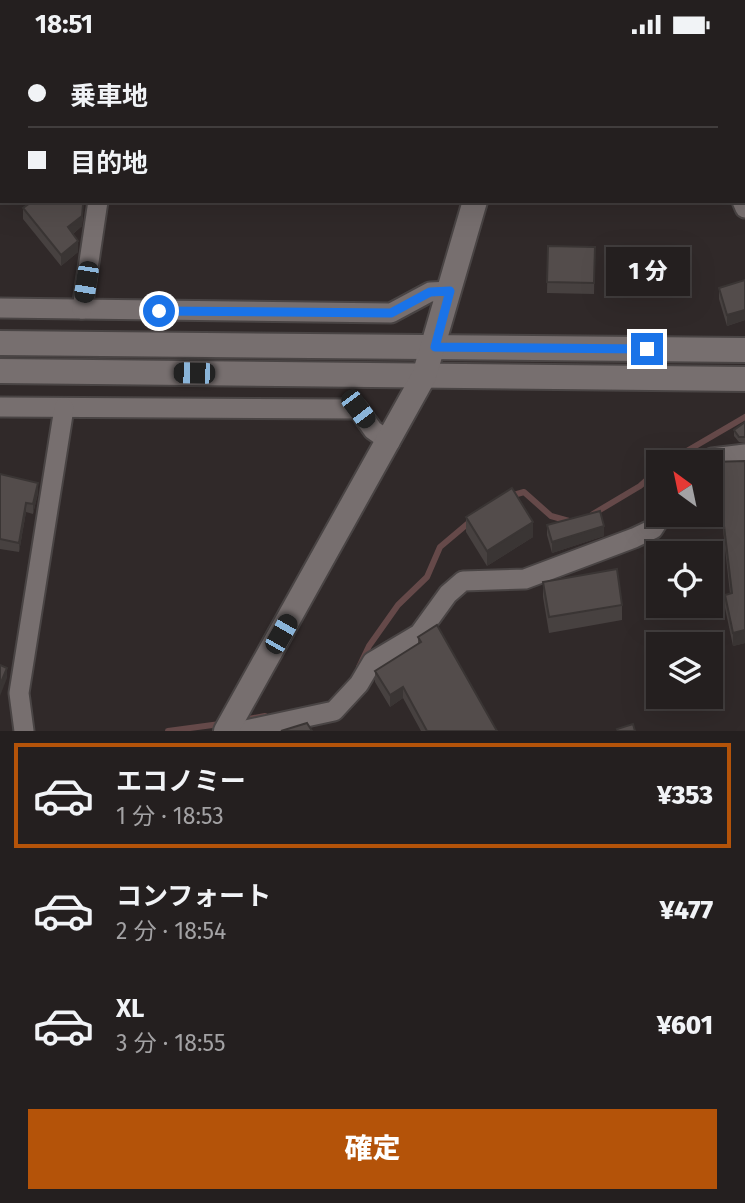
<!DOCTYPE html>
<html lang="ja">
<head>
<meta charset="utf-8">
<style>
	:root { --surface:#241f1f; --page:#2c2728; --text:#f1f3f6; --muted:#a3a2a4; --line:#413d3d; --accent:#b45309 }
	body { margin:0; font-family:"Fira Sans","Noto Sans JP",sans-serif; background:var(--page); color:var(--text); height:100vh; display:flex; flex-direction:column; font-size:26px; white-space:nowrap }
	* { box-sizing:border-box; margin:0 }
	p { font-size:23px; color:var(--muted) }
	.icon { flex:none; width:38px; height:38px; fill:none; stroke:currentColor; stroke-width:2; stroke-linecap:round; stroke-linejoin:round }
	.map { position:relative; height:682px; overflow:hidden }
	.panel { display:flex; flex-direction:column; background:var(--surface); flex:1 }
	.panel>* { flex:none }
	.guide { position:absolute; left:0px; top:0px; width:746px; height:154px; box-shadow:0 7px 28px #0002,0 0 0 2px var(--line); display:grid; align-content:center; height:154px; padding:0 28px; background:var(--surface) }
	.needle { width:46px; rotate:327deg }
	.buttons { position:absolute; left:646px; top:401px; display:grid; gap:14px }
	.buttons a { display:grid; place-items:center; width:77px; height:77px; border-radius:0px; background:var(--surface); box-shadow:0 7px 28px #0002,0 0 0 2px var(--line); font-size:35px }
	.end { position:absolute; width:32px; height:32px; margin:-16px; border:9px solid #1a73e8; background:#fff; box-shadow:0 0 0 4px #fff }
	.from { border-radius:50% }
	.bubble { position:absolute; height:49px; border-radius:0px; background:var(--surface); box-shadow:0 7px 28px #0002,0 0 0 2px var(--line); font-size:23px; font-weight:800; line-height:49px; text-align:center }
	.car { position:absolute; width:21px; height:42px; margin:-21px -10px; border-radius:9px; box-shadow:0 0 5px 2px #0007; background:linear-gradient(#222 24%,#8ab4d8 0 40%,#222 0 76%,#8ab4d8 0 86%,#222 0) }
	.guide b { display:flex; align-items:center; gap:24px; height:66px; font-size:26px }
	.guide b+b { border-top:2px solid var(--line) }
	.guide i { width:18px; height:18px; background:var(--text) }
	ul { padding:12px 0 0; list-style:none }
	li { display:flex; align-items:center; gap:21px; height:105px; margin:0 14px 10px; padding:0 14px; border:4px solid transparent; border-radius:0px }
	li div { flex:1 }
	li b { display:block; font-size:26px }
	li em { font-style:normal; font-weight:800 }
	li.on { border-color:var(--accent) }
	li>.icon { width:63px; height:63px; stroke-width:1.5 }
	.action { display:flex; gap:14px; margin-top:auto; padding:14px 28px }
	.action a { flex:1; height:80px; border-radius:0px; background:var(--accent); color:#fff; font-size:28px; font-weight:800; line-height:80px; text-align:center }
	.status { display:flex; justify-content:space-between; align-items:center; height:49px; padding:0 35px; background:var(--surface); direction:ltr }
	.status svg { height:19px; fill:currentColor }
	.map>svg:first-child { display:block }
</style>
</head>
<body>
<div class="status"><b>18:51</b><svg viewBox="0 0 49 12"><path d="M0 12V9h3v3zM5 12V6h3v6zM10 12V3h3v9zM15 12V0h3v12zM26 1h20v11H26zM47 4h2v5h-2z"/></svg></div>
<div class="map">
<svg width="745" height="682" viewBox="0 0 745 682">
	<rect width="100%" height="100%" fill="#302929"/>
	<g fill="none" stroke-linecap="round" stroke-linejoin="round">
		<g stroke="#654949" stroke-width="6">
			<path d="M668,413L745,368"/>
			<path d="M510,447L524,443L551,467L569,472"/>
			<path d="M593,465L640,437L658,421"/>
			<path d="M359,618L369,597L398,556L427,528L440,498L472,471"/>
			<path d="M238,672L265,667"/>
			<path d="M168,682L220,675"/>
		</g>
		<g stroke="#494444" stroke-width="23">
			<g id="minor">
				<path d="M671,0L672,2"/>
				<path d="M125,2V0"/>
				<path d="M157,2L161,0"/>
				<path d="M0,76L2,75"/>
				<path d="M742,152L745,159"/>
				<path d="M0,259L391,264L430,243L450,242"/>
				<path d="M82,260L98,152"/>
				<path d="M0,358L358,360L373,381L390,393"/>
				<path d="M704,413L712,409L745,405"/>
				<path d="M24,682L19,644L64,359"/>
				<path d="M241,682L334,662L359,635L372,613L419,585L448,545L463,532L525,530L634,489L653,480L662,466"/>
			</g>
		</g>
		<g stroke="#494444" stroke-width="28">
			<g id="tertiary">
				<path d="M517,2V0"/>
				<path d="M0,294L745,301"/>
				<path d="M0,322L745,330"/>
				<path d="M226,682L424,327L475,152"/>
			</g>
		</g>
		<use href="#minor" stroke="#776f6f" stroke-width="19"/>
		<use href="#tertiary" stroke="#776f6f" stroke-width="24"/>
		<path stroke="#a5a09f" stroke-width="5" stroke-dasharray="9 9" stroke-linecap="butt" d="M0,16L2,10"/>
	</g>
	<g fill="#474140">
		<path d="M35,0H55L54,2H39Z"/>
		<path d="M23,159L83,167L82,177L73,185L78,203L61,217L23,170Z"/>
		<path d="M548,197L595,198L594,245L547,244Z"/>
		<path d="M745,231V271L727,277L719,250V239Z"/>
		<path d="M745,373V394L739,393L734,387V381Z"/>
		<path d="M745,412V594L733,597L725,559V546L730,545L722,472L712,473L711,413Z"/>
		<path d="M0,425L38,444L33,465L26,463L19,503L0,500Z"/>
		<path d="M466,468L533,488L487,517L466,483Z"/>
		<path d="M547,476L604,487L552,504L547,486Z"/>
		<path d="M543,533L622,556V571L549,584L543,548Z"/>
		<path d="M418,588L497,682H421L403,649L390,658L375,633V622L418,595Z"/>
	</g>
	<g fill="#3a3534">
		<path d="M83,156L82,177L68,189V178Z"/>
		<path d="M78,192V203L61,217V206Z"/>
		<path d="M745,261V271L727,277V266Z"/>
		<path d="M38,434V444L33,465V455Z"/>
		<path d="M26,454V463L19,503V494Z"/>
		<path d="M533,473V488L487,517V502Z"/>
		<path d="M604,477V487L552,504V493Z"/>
		<path d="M745,581V594L733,597V584Z"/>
		<path d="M7,619V629L0,647V636Z"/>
		<path d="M403,638V649L390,658V646Z"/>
	</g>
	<g fill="#534c4b" stroke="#3a3534" stroke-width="2">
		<path d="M745,51V86H744V52Z"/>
		<path d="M33,152H80L83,156L82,167L68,178L78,192L61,206L23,159Z"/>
		<path d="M548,197L595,198L594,234L547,233Z"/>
		<path d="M745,231V261L727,266L719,239Z"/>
		<path d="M745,373V388H739L734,381Z"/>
		<path d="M745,412V581L733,584L725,546L732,544L722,460H712L711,413Z"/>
		<path d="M0,425L38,434L33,455L26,454L19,494L0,490Z"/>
		<path d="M512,439L533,473L487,502L466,468Z"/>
		<path d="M600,462L604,477L552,493L547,476Z"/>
		<path d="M617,520L622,556L549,568L543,533Z"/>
		<path d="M437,576L497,682H427L403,638L390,646L375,622L421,593L418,588Z"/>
		<path d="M0,616L7,619L0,636Z"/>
		<path d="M307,674L312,682H281Z"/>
		<path d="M633,675L635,682H618L617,680Z"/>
	</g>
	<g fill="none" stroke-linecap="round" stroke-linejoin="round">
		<path stroke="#1a73e8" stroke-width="9" d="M159,262L391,264L430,243L450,242L435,298L647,300"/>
	</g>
</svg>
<div class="buttons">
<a><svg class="needle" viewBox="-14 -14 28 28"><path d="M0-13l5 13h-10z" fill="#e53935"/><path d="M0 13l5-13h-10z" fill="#a3a2a4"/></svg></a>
<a><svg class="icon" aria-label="locate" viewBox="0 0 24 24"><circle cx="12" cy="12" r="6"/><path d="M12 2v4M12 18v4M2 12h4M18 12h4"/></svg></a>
<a><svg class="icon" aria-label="layers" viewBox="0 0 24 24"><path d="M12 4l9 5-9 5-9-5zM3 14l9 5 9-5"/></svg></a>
</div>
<i class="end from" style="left:159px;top:262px"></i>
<i class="end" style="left:647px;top:300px"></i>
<div class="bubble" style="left:606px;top:198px;width:84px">1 分</div>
<i class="car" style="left:86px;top:233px;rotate:189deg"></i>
<i class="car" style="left:194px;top:324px;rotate:271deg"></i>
<i class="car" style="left:358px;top:360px;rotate:143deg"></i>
<i class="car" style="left:281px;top:585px;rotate:30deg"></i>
<div class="guide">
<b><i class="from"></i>乗車地</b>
<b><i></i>目的地</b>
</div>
</div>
<section class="panel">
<ul>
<li class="on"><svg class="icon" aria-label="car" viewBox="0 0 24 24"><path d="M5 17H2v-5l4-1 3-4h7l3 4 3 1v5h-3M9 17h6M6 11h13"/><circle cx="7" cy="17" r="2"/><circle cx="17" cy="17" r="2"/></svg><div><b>エコノミー</b><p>1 分 · 18:53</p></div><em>¥353</em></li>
<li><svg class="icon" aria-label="car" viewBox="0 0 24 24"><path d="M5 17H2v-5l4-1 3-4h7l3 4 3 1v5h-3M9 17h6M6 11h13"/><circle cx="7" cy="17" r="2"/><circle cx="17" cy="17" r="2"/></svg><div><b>コンフォート</b><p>2 分 · 18:54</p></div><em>¥477</em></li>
<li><svg class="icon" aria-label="car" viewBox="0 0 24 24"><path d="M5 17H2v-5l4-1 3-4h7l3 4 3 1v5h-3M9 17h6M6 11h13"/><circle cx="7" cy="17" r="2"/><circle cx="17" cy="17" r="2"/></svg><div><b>XL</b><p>3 分 · 18:55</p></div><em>¥601</em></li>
</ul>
<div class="action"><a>確定</a></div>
</section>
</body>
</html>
